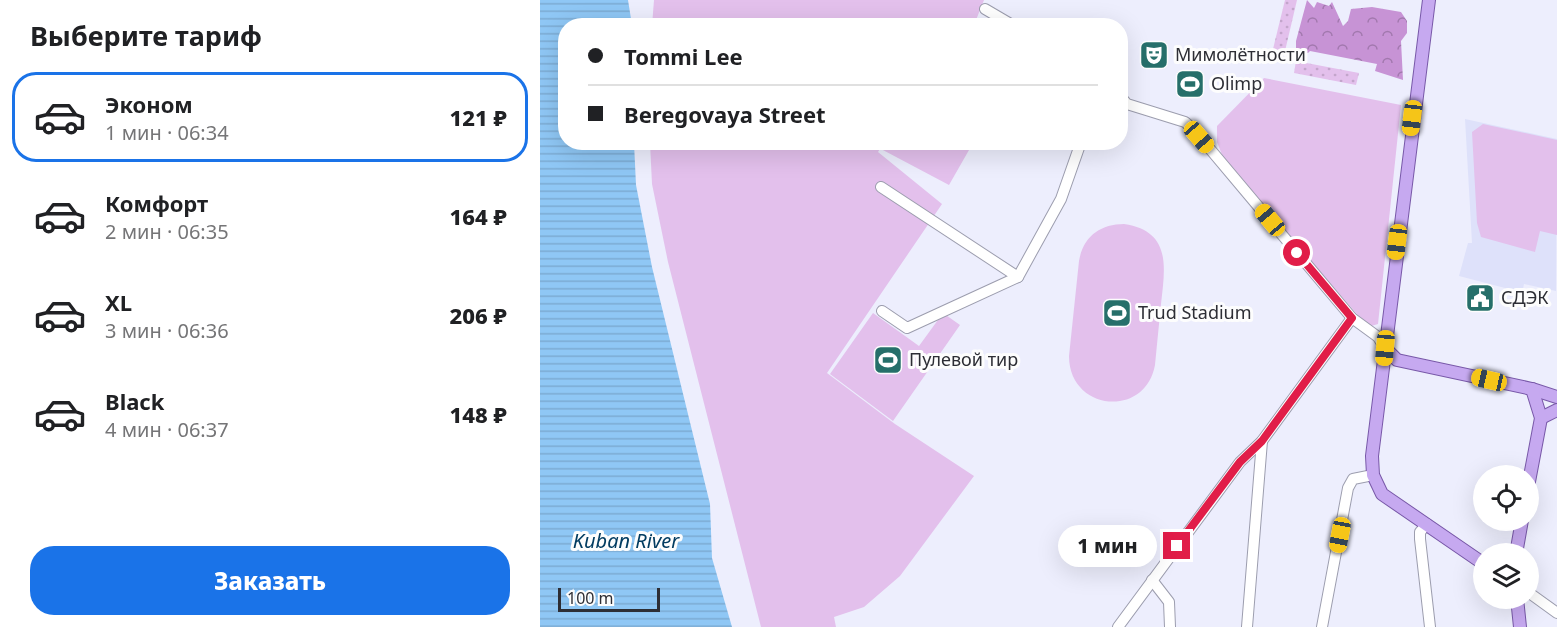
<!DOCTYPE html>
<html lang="ru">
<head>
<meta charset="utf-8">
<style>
	:root { --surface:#fff; --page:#f2f2f2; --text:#202124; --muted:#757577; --line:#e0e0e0; --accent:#1a73e8 }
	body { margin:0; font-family:"Noto Sans",sans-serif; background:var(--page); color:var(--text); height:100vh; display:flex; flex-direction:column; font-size:22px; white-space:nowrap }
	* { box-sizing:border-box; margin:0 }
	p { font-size:20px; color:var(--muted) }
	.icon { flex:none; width:33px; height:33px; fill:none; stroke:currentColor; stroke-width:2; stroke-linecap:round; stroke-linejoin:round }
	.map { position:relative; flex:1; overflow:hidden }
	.panel { display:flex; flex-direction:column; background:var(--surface); width:540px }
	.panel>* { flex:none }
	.top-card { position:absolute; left:18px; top:18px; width:570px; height:132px; border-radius:24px; box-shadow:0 6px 24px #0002; display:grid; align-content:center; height:132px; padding:0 30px; background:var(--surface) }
	.controls { position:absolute; left:933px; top:465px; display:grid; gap:12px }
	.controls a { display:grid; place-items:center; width:66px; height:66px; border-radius:50%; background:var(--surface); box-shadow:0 6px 24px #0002; font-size:30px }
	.scale { position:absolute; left:18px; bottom:15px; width:102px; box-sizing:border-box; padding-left:6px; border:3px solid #2d2e35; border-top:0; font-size:16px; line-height:21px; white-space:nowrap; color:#2d2e35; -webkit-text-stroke:4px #fdfdfd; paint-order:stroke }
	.end { position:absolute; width:27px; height:27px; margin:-14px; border:8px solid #e11d48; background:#fff; box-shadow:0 0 0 3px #fff }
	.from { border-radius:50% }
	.bubble { position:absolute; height:42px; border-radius:21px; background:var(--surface); box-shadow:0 6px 24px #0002; font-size:20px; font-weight:800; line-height:42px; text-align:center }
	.car { position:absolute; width:18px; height:36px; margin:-18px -9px; border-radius:8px; box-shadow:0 0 4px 2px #0007; background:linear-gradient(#f5c518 24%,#345 0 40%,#f5c518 0 76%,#345 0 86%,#f5c518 0) }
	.top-card b { display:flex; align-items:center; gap:21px; height:57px; font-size:22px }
	.top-card b+b { border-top:2px solid var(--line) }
	.top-card i { width:15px; height:15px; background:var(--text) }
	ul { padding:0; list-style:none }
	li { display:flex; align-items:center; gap:18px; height:90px; margin:0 12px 9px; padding:0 18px; border:3px solid transparent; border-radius:24px }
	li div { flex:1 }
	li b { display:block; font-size:22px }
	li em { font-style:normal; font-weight:800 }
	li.current { border-color:var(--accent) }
	li>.icon { width:54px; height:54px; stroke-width:1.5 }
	h2 { padding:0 30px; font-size:27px; line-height:72px }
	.cta { display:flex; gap:12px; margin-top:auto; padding:12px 30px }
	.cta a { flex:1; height:69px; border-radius:24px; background:var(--accent); color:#fff; font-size:24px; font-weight:800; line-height:69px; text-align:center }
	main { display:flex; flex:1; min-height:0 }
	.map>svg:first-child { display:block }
</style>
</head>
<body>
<main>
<section class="panel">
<h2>Выберите тариф</h2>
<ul>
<li class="current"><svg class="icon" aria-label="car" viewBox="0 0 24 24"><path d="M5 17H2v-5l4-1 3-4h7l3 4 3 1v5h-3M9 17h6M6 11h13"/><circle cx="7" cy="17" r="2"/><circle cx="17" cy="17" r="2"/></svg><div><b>Эконом</b><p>1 мин · 06:34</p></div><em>121 ₽</em></li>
<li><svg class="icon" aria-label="car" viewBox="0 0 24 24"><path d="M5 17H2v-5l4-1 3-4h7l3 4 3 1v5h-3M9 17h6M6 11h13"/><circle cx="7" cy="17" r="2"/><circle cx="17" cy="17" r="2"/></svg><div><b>Комфорт</b><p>2 мин · 06:35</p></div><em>164 ₽</em></li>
<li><svg class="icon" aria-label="car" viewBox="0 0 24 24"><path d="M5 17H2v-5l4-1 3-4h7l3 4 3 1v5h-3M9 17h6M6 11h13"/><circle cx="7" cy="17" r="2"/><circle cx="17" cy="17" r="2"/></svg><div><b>XL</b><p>3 мин · 06:36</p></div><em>206 ₽</em></li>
<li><svg class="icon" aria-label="car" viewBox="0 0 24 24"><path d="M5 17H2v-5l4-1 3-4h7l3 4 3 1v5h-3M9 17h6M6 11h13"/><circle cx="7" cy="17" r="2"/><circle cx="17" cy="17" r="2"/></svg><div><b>Black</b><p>4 мин · 06:37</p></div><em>148 ₽</em></li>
</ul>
<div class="cta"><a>Заказать</a></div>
</section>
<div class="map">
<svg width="1017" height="627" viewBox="0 0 1017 627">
	<defs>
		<pattern id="grass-dots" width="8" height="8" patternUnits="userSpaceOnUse" patternTransform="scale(1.5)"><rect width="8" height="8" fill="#e3c0ec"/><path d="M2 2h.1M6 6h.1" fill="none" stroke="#c3a5cb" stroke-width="1.8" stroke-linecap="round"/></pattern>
		<pattern id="forest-crowns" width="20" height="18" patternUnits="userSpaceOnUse" patternTransform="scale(1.5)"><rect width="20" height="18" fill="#c793d5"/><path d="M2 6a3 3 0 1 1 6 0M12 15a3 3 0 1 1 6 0" fill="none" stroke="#a278ae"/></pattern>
		<pattern id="water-rules" width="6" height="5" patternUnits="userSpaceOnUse" patternTransform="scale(1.5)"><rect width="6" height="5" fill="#8fc7f5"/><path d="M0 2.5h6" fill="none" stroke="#7cabd3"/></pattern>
	</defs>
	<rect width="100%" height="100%" fill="#edeefd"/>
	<path fill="#dee1fa" d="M925,119L1017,139L1016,291L984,284L981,299L964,295L965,288L919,276L928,243H932Z"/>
	<g fill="url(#grass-dots)">
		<path d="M745,0H757L745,51L733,49Z"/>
		<path d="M756,61L819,73L816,85L754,73Z"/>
	</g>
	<path fill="url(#forest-crowns)" d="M767,0L774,8L777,2L789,6L792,2L803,26L808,21L811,9L832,7L861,12L867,21V33L861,41L863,80L835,71L837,64L770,51L768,53L756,51V41Z"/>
	<g fill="#e3c0ec">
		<path d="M114,0H444L434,25L112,26Z"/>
		<path d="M724,78L861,105L838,324L828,327L684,160L677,142V126Z"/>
		<path d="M943,124L1017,140V235L1000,231L995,252L941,237L937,223L932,132Z"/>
		<path d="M110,143H343L338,152L402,204L287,373L355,424L434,476L360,576L324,607L294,617L296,627H221L128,262L112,184Z"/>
		<path d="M345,143V142L433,143L409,185L341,149Z"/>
		<path d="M584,224C632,231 625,268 621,304C619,324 617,344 615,365C605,419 529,411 529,356L539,261C543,237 560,224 584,224Z"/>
		<path d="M333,313L379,346L403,313L420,325L353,421L290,374Z"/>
	</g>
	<path fill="url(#water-rules)" d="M0,0H88L92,25L26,26V142L94,143L96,185L112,267L170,504L172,558L192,627H0Z"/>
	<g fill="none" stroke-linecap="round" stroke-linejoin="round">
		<g stroke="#9c9dae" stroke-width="12">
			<g id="minor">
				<path d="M445,9L474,26"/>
				<path d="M580,96L587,104L645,122L654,130L812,318L838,337L845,348"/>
				<path d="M341,187L478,277"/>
				<path d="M342,311L367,328L478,277L521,199L541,142"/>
				<path d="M887,524L880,532V539L890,627"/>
				<path d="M612,580L629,602L630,627"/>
				<path d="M988,592L1017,613"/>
				<path d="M578,627L700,462L722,441L812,318"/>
				<path d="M707,627L722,441"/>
				<path d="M782,627L808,488L813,479L833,475"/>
			</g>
		</g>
		<g stroke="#7858a8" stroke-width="14">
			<g id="major">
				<path d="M889,0L832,456L833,475L842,494L944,564"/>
				<path d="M845,348L857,360L992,389L1017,397"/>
				<path d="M1001,418L1017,410"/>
				<path d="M988,487L1001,418L992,389"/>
				<path d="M976,554L982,520"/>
				<path d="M977,598L980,627"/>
			</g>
		</g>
		<use href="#minor" stroke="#fff" stroke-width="10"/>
		<use href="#major" stroke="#c6a9f0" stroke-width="12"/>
	</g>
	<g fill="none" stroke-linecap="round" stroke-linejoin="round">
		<path stroke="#e11d48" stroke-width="8" d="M637,546L700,462L722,441L812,318L757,253"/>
	</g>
	<defs>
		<g id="theatre-square" transform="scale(1.5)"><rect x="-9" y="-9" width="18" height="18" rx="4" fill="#266f6a" stroke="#fdfdfd"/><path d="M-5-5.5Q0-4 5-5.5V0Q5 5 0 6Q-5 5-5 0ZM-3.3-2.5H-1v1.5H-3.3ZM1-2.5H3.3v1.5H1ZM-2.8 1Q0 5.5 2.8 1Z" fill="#fff"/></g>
		<g id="stadium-square" transform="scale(1.5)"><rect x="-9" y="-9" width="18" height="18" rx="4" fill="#266f6a" stroke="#fdfdfd"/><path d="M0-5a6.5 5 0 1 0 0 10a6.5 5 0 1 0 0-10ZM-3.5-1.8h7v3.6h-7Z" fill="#fff"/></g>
		<g id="civic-square" transform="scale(1.5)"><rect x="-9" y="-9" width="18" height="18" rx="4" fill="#266f6a" stroke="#fdfdfd"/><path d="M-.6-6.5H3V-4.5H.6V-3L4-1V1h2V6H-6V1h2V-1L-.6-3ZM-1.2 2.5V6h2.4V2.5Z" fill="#fff"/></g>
	</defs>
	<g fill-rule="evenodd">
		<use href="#theatre-square" x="614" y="55"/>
		<use href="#stadium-square" x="650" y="84"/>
		<use href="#civic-square" x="940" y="298"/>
		<use href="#stadium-square" x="577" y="313"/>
		<use href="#stadium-square" x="348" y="360"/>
	</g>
	<g text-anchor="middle" stroke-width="6" stroke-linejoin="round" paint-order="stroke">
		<g font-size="18" fill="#2d2e35" stroke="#fdfdfd" text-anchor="start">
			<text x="635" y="61">Мимолётности</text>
			<text x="671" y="90">Olimp</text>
			<text x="961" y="304">СДЭК</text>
			<text x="598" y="319">Trud Stadium</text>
			<text x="369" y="366">Пулевой тир</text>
		</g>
		<g font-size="20" font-style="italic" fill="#023c61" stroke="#fdfdfd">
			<text x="86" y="548">Kuban River</text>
		</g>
	</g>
</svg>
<div class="controls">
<a><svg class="icon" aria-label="locate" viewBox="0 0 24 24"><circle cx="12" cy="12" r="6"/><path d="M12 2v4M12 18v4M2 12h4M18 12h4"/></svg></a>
<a><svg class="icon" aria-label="layers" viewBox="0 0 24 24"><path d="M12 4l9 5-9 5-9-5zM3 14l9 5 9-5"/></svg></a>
</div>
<div class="scale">100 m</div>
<i class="end from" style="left:757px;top:253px"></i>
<i class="end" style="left:637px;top:546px"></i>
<div class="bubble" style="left:518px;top:525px;width:99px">1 мин</div>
<i class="car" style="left:872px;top:118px;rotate:187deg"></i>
<i class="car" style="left:659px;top:137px;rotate:139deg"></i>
<i class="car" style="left:730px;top:220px;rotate:320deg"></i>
<i class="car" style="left:857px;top:242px;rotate:187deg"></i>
<i class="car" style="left:845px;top:348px;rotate:185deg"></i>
<i class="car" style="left:949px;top:380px;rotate:283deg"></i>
<i class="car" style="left:800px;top:535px;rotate:191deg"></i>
<div class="top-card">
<b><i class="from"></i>Tommi Lee</b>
<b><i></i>Beregovaya Street</b>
</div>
</div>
</main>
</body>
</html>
